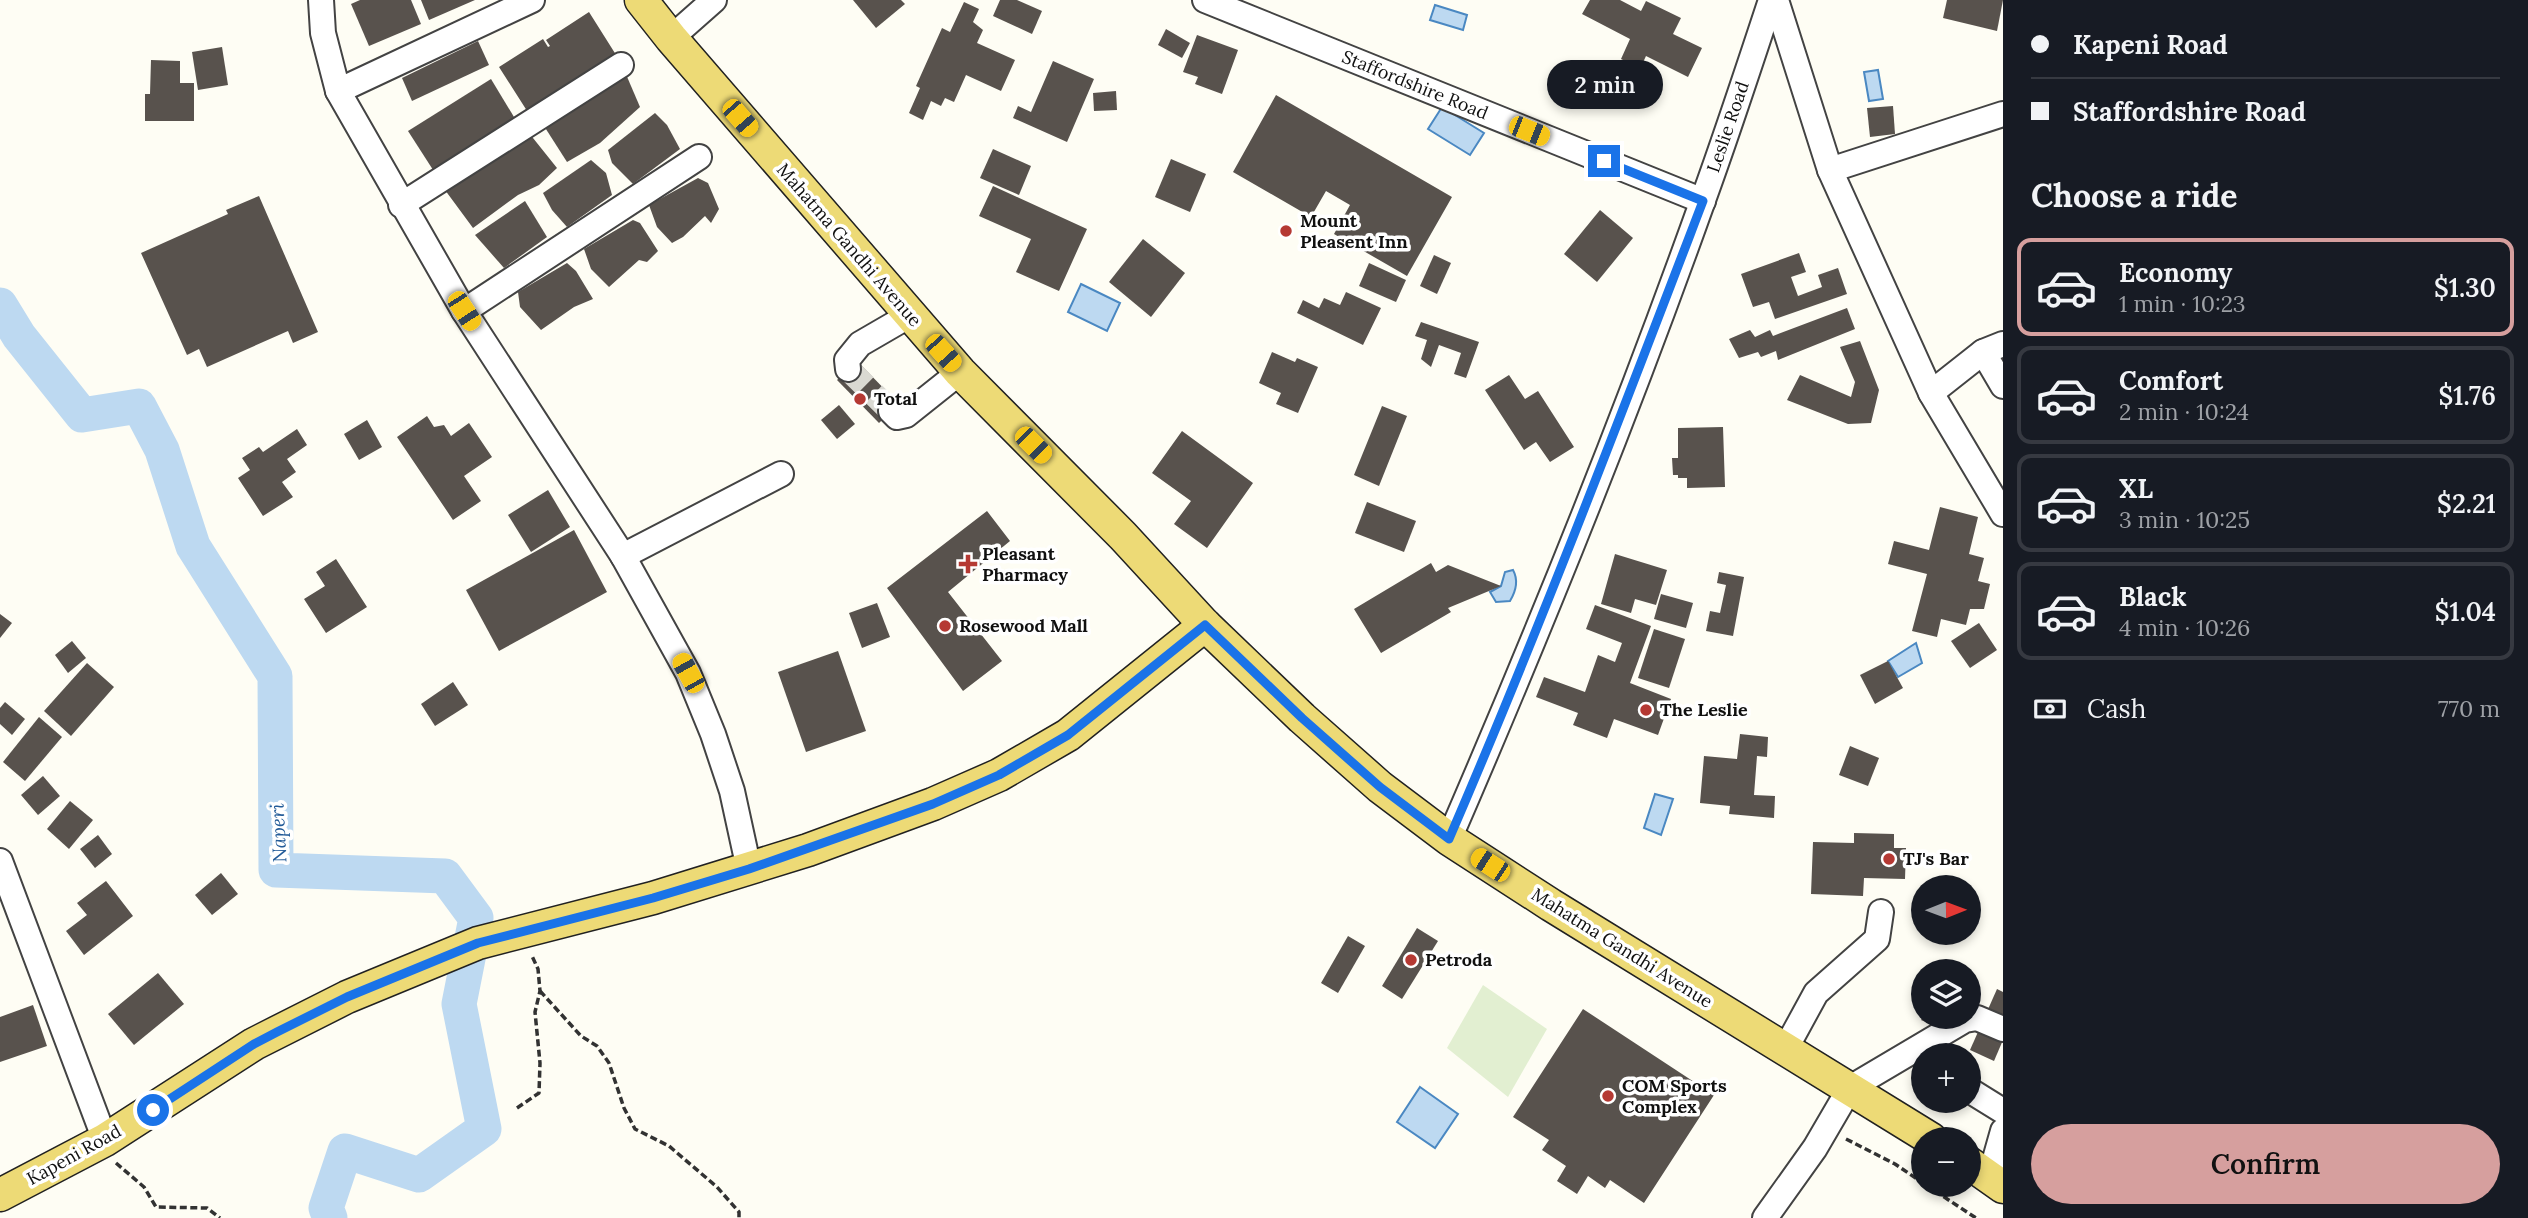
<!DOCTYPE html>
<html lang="en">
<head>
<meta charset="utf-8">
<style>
	:root { --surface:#171b24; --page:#242831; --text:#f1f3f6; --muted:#9ea1a6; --line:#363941; --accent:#d69f9e }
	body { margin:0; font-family:Lora,serif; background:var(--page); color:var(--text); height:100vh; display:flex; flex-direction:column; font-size:26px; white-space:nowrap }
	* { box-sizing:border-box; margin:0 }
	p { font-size:23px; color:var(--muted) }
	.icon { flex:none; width:38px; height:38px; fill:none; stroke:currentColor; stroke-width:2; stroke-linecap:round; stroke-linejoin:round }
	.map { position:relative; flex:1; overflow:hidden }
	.side { display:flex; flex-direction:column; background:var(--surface); width:525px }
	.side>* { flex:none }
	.hud { display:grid; align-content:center; height:154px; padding:0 28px; background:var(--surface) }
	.needle { width:46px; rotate:89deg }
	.tools { position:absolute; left:1911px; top:875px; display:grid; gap:14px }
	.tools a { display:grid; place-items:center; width:70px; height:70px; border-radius:50%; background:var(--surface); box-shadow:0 4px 10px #0003; font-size:35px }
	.end { position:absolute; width:32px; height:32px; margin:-16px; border:9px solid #1a73e8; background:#fff; box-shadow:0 0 0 4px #fff }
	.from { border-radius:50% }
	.bubble { position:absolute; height:49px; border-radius:24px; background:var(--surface); box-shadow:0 4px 10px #0003; font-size:23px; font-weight:600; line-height:49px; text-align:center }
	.car { position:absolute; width:21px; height:42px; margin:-21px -10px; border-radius:9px; box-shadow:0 0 5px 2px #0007; background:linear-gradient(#f5c518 24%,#345 0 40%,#f5c518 0 76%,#345 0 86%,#f5c518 0) }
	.hud b { display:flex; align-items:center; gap:24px; height:66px; font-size:26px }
	.hud b+b { border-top:2px solid var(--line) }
	.hud i { width:18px; height:18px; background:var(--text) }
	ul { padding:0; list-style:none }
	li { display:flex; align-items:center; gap:21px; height:98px; margin:0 14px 10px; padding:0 14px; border:4px solid var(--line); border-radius:14px }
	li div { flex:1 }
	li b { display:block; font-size:26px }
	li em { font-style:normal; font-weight:600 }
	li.selected { border-color:var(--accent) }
	li>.icon { width:63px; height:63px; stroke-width:1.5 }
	h2 { padding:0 28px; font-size:32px; line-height:84px }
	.pay { display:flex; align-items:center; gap:18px; height:77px; padding:0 28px; font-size:26px }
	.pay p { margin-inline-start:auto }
	.primary-button { display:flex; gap:14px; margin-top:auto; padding:14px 28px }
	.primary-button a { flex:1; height:80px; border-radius:42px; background:var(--accent); color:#111; font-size:28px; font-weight:600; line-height:80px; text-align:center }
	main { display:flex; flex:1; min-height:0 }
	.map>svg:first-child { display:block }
</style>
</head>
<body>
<main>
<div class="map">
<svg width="2003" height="1218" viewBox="0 0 2003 1218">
	<rect width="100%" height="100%" fill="#fefdf4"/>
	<path fill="#e2efd1" d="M1483,985L1547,1029L1508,1097L1447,1048Z"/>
	<g fill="#bdd9f1" stroke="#4a88c2" stroke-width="2">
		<path d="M1435,5L1467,15L1463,30L1430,20Z"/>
		<path d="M1878,70L1883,99L1869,101L1864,72Z"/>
		<path d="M1442,107L1484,133L1470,155L1428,129Z"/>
		<path d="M1081,284L1120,303L1107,331L1068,312Z"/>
		<path d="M1513,570C1519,581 1516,591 1510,601L1496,602L1490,592L1501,586L1505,572Z"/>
		<path d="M1916,643L1922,663L1898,677L1888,661Z"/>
		<path d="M1655,794L1673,799L1661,835L1644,828Z"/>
		<path d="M1420,1087L1458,1114L1435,1148L1397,1122Z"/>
	</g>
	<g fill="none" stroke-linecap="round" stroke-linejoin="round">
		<path stroke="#bdd9f1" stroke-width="35" d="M0,305L19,336L82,415L139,406L162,450L193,546L275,676L276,870L445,876L476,918L459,1004L484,1129L419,1175L345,1151L326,1208L330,1218"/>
	</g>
	<g fill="#58524d">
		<path d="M360,0H411L421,24L369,46L351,4Z"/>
		<path d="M421,0H475L429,20Z"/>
		<path d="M853,0H901L905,4L876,28Z"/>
		<path d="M1000,0H1017L1042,11L1032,34L993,16Z"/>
		<path d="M1590,0H1620L1641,11L1646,1L1681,18L1673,34L1702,48L1688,77L1646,56L1638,73L1623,65L1625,61L1621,59L1630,39L1582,14Z"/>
		<path d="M1947,0H2003L1997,31L1943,18Z"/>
		<path d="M964,2L979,9L973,22L983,30L977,43L1015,60L1001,91L966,75L954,102L945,98L941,106L931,101L923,120L909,113L920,88L916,86L942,28L950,32Z"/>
		<path d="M589,12L618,58L529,114L499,67L543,39L548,47L550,46L546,40Z"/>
		<path d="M1166,29L1190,43L1182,58L1158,45Z"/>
		<path d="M1197,35L1238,50L1222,94L1195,84L1198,77L1183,72Z"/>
		<path d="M478,41L489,65L412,101L402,78Z"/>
		<path d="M222,47L228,85L198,90L192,52Z"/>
		<path d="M151,60L180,61V83H194V121H145V94H150Z"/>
		<path d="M1053,61L1094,79L1067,142L1013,118L1018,106L1031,112Z"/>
		<path d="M625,72L640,107L600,143L567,162L544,126Z"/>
		<path d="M491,79L517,122L435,173L408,131Z"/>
		<path d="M1116,91L1117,110L1094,111L1093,93Z"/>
		<path d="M1276,95L1452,197L1407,276L1334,234L1350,205L1326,191L1311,217L1233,172Z"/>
		<path d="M1893,106L1895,134L1870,137L1867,108Z"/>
		<path d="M655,113L667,125L680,149L633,184L612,163L608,150Z"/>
		<path d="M529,133L557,168L539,185L518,195L473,228L445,190Z"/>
		<path d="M993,149L1031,166L1019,195L980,178Z"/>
		<path d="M1171,159L1206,174L1190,212L1155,197Z"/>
		<path d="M591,160L606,173L612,195L567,227L552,210L543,193Z"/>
		<path d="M698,178L708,183L719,209L711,223L705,216L683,237L672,243L657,227L649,205Z"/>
		<path d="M993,186L1087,229L1059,291L1016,272L1031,239L979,216Z"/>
		<path d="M259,196L318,332L293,343L288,331L207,367L199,349L187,355L141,253L228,214L226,210Z"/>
		<path d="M525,201L547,237L504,268L475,235Z"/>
		<path d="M1600,210L1633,238L1597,282L1564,254Z"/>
		<path d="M633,220L640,223L658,251L647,262L639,260L609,287L591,269L584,249Z"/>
		<path d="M1143,239L1185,273L1151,317L1109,282Z"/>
		<path d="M1799,253L1806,272L1791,277L1798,296L1822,287L1818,275L1838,268L1847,294L1775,319L1769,302L1753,307L1741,274Z"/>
		<path d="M1434,255L1451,263L1437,294L1420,286Z"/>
		<path d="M567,263L576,271L593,299L574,307L541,330L520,307L518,292Z"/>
		<path d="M1369,263L1406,280L1396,302L1359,286Z"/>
		<path d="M1346,292L1381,308L1363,345L1297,313L1303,300L1319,308L1324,298L1340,305Z"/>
		<path d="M1847,308L1855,329L1778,360L1776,351L1761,357L1758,352L1739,358L1729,339L1750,330L1755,337L1770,330L1773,336Z"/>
		<path d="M1421,322L1479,342L1466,378L1454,374L1461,353L1439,345L1431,367L1421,359L1427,340L1415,336Z"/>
		<path d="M1860,341L1879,390L1871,423L1848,424L1787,400L1800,375L1851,397L1855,382L1840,347Z"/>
		<path d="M1272,352L1295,362L1297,358L1318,367L1298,413L1276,404L1281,393L1259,383Z"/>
		<path d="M857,361L899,404L879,423L837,380Z"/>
		<path d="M1509,375L1525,399L1538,391L1574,447L1550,462L1536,442L1524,450L1485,390Z"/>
		<path d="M839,405L855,424L837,439L821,420Z"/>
		<path d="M1382,406L1407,416L1379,486L1354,475Z"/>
		<path d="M427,416L434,427L444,425L451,436L469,423L492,457L464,476L481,501L453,520L397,437Z"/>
		<path d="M367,420L382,447L359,460L344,434Z"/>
		<path d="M1723,427L1725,487L1687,488V478H1678V475H1673L1672,458H1678V428Z"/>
		<path d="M297,429L307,445L287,459L296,472L282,482L293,497L263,516L238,478L250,470L242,458L259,447L263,452Z"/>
		<path d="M1182,431L1253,483L1207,548L1174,524L1191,501L1152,473Z"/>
		<path d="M548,490L570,527L531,552L508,515Z"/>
		<path d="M1367,502L1416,521L1404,552L1355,533Z"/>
		<path d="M1940,507L1978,517L1969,554L1984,558L1978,581L1990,584L1984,609H1970L1966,625L1941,619L1937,637L1912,631L1927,574L1888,564L1894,541L1929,550Z"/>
		<path d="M987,511L1010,541L948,592L1002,661L963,691L887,588Z"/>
		<path d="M574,530L607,592L499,651L466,590Z"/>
		<path d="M1615,554L1667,570L1656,605L1635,599L1631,613L1601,604Z"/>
		<path d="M336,559L367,607L326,633L304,599L325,586L316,572Z"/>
		<path d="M1431,563L1436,572L1448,565L1501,586L1448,608L1451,612L1381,653L1354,609Z"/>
		<path d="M1719,572L1744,577L1733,636L1706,631L1710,611L1720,613L1726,585L1717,583Z"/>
		<path d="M1661,594L1693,603L1686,628L1654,619Z"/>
		<path d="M877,603L890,637L862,648L849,613Z"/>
		<path d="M1595,605L1651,626L1630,683L1671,699L1658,735L1614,719L1607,738L1573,725L1578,713L1536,697L1544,677L1585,692L1598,655L1615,662L1622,643L1586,629Z"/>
		<path d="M0,614L12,623L0,638Z"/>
		<path d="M1979,623L1997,650L1970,668L1951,641Z"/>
		<path d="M1654,629L1685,639L1669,688L1638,678Z"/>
		<path d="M72,641L86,658L68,673L55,655Z"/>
		<path d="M838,651L866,731L806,752L778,672Z"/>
		<path d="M1888,661L1903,688L1875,704L1860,675Z"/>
		<path d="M87,663L114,687L71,736L44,711Z"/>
		<path d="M453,682L468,705L435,726L421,704Z"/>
		<path d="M5,702L25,719L12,735L0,724V708Z"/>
		<path d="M39,717L62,737L25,781L3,762Z"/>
		<path d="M1740,734L1768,737L1767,757L1757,756L1754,795L1775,796L1774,818L1729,814L1730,806L1700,803L1704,756L1737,759Z"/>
		<path d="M1850,746L1879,758L1868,786L1839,775Z"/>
		<path d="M43,776L60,796L38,815L21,795Z"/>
		<path d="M70,801L93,820L69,849L47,829Z"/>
		<path d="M1854,833L1894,834V848H1906L1905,879L1864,878L1863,896L1811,894L1813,842L1854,843Z"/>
		<path d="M98,835L112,854L95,868L80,849Z"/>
		<path d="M221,873L238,894L212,915L195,895Z"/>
		<path d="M106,881L133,916L84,955L66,931L87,915L77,903Z"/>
		<path d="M1417,928L1438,941L1402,999L1382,986Z"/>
		<path d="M1348,936L1365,946L1338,993L1321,983Z"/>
		<path d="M158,973L184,1004L134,1045L108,1014Z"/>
		<path d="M1997,989L2003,992V1040L1994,1061L1970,1050Z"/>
		<path d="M33,1005L47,1046L0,1062V1017Z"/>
		<path d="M1583,1009L1714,1095L1644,1203L1610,1180L1605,1188L1588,1176L1577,1194L1557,1181L1566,1166L1542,1150L1549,1140L1513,1117Z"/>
		<path d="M1923,1017H1947L1941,1029L1921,1020Z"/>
	</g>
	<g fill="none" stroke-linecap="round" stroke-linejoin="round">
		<path stroke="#dad9d2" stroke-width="24" stroke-dasharray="24 12" stroke-linecap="butt" d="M848,369L891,411"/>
		<g stroke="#434343" stroke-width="28">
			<g id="minor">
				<path d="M321,0L323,33L338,91L464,311L623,556L688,673L713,734L732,791L749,869"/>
				<path d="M1205,0L1703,201"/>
				<path d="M1776,0L1830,170L1931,393L2003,514"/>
				<path d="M671,38L714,0"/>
				<path d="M338,91L532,0"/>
				<path d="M1830,170L2003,114"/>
				<path d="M401,205L621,65"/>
				<path d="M464,311L699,157"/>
				<path d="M1983,352L2003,386"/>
				<path d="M848,369L847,360L860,344L910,315"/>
				<path d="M1931,393L1983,352L2003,344"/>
				<path d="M891,411L897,417L906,415L960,372"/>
				<path d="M623,556L781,474"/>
				<path d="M1449,839C1540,629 1626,416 1703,200C1727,134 1749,67 1771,0"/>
				<path d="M0,861L105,1140"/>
				<path d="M1786,1048L1816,993L1877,939L1881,912"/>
				<path d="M1969,1090L2003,1111"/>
				<path d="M1990,1177L2003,1131"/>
				<path d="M1765,1218L1815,1148L1850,1088L1965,1020L1977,1018L2003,1029"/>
			</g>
		</g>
		<g stroke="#212121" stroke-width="35">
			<g id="major">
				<path d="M641,0L671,38L960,372L1123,536L1205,625L1302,718L1380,787L1449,839L1551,905L1931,1139"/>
				<path d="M1969,1163L2003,1187"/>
				<path d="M0,1195L105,1140L254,1044L347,997L478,943L653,898L808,850L933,804L999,775L1068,735L1205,625"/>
			</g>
		</g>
		<g stroke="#323232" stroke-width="3.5" stroke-dasharray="7 3.5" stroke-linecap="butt">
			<path d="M540,991L581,1036L597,1046L609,1063L624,1108L635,1129L669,1146L717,1187L739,1212V1218"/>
			<path d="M517,1108L539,1093L540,1063L535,1012L540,991L538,969L532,956"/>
			<path d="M1846,1139L1895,1164L1923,1183"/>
			<path d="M116,1163L144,1187L156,1207L207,1208L220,1218"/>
			<path d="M1926,1185L1976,1218"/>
		</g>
		<use href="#minor" stroke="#fff" stroke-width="24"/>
		<use href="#major" stroke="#edda76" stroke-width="32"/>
	</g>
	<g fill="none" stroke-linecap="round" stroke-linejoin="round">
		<path stroke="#1a73e8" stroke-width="9" d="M153,1110L254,1044L277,1032L347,997L478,943L653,898L749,869L933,804L999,775L1068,735L1205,625L1302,718L1380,787L1449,839C1540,628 1621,415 1703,201L1604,161"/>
	</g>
	<g fill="#b53933" stroke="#fff" stroke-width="2.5">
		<circle cx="1286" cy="231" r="7"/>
		<circle cx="860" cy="399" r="7"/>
		<path d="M964.5 553.5h7v7h7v7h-7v7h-7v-7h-7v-7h7z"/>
		<circle cx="945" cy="626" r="7"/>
		<circle cx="1646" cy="710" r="7"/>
		<circle cx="1889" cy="859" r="7"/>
		<circle cx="1411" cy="960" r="7"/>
		<circle cx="1608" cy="1096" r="7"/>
	</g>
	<g text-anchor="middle" stroke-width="7" stroke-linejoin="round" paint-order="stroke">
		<g font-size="18" fill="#101010" stroke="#fff">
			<text transform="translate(1415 85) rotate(22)" y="6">Staffordshire Road</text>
			<text transform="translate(1728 127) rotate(-71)" y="6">Leslie Road</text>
			<text transform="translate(849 245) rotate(49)" y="6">Mahatma Gandhi Avenue</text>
			<text transform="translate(1622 948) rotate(32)" y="6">Mahatma Gandhi Avenue</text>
			<text transform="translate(74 1155) rotate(-29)" y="6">Kapeni Road</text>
		</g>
		<g font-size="18" font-weight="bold" fill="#101010" stroke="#fff" text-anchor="start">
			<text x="1300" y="227">Mount<tspan x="1300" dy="21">Pleasent Inn</tspan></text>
			<text x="874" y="405">Total</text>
			<text x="982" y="560">Pleasant<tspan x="982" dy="21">Pharmacy</tspan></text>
			<text x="959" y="632">Rosewood Mall</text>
			<text x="1660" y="716">The Leslie</text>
			<text x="1903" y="865">TJ's Bar</text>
			<text x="1425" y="966">Petroda</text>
			<text x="1622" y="1092">COM Sports<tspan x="1622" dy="21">Complex</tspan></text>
		</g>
		<g font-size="19" font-style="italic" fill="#235b98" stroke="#fff">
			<text transform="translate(278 833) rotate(-93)" y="7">Naperi</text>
		</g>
	</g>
</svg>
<div class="tools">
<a><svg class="needle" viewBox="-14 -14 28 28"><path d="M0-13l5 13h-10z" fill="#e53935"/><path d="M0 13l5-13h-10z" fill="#9ea1a6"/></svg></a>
<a><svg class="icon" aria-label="layers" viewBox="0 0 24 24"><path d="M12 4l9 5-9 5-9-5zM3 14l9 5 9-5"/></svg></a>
<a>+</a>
<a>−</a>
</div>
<i class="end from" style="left:153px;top:1110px"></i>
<i class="end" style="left:1604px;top:161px"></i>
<div class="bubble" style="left:1547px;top:60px;width:116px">2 min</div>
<i class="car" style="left:740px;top:118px;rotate:139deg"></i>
<i class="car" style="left:1529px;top:131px;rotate:112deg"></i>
<i class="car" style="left:464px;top:311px;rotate:147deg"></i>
<i class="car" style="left:943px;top:353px;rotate:138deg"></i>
<i class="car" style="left:1033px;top:445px;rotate:135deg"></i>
<i class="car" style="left:688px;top:673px;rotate:331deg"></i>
<i class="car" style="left:1490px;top:865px;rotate:303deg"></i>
</div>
<section class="side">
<div class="hud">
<b><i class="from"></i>Kapeni Road</b>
<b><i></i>Staffordshire Road</b>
</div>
<h2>Choose a ride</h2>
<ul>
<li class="selected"><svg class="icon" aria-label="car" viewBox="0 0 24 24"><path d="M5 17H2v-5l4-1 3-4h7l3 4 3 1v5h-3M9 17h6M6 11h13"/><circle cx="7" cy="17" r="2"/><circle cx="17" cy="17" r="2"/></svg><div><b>Economy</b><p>1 min · 10:23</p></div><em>$1.30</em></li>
<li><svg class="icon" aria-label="car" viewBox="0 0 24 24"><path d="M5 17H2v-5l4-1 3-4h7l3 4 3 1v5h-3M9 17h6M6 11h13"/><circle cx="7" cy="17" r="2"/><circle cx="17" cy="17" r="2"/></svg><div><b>Comfort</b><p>2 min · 10:24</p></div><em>$1.76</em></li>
<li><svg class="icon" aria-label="car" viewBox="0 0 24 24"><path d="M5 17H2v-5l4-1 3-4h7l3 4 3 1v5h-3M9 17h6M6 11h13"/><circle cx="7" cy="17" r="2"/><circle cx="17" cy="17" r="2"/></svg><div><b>XL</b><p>3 min · 10:25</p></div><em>$2.21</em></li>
<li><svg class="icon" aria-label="car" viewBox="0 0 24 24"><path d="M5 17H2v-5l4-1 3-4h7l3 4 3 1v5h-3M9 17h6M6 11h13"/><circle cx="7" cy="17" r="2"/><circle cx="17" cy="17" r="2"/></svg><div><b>Black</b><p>4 min · 10:26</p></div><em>$1.04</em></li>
</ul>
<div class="pay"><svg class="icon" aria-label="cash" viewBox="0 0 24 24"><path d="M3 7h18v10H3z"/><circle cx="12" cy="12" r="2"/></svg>Cash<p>770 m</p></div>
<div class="primary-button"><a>Confirm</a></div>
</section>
</main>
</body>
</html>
